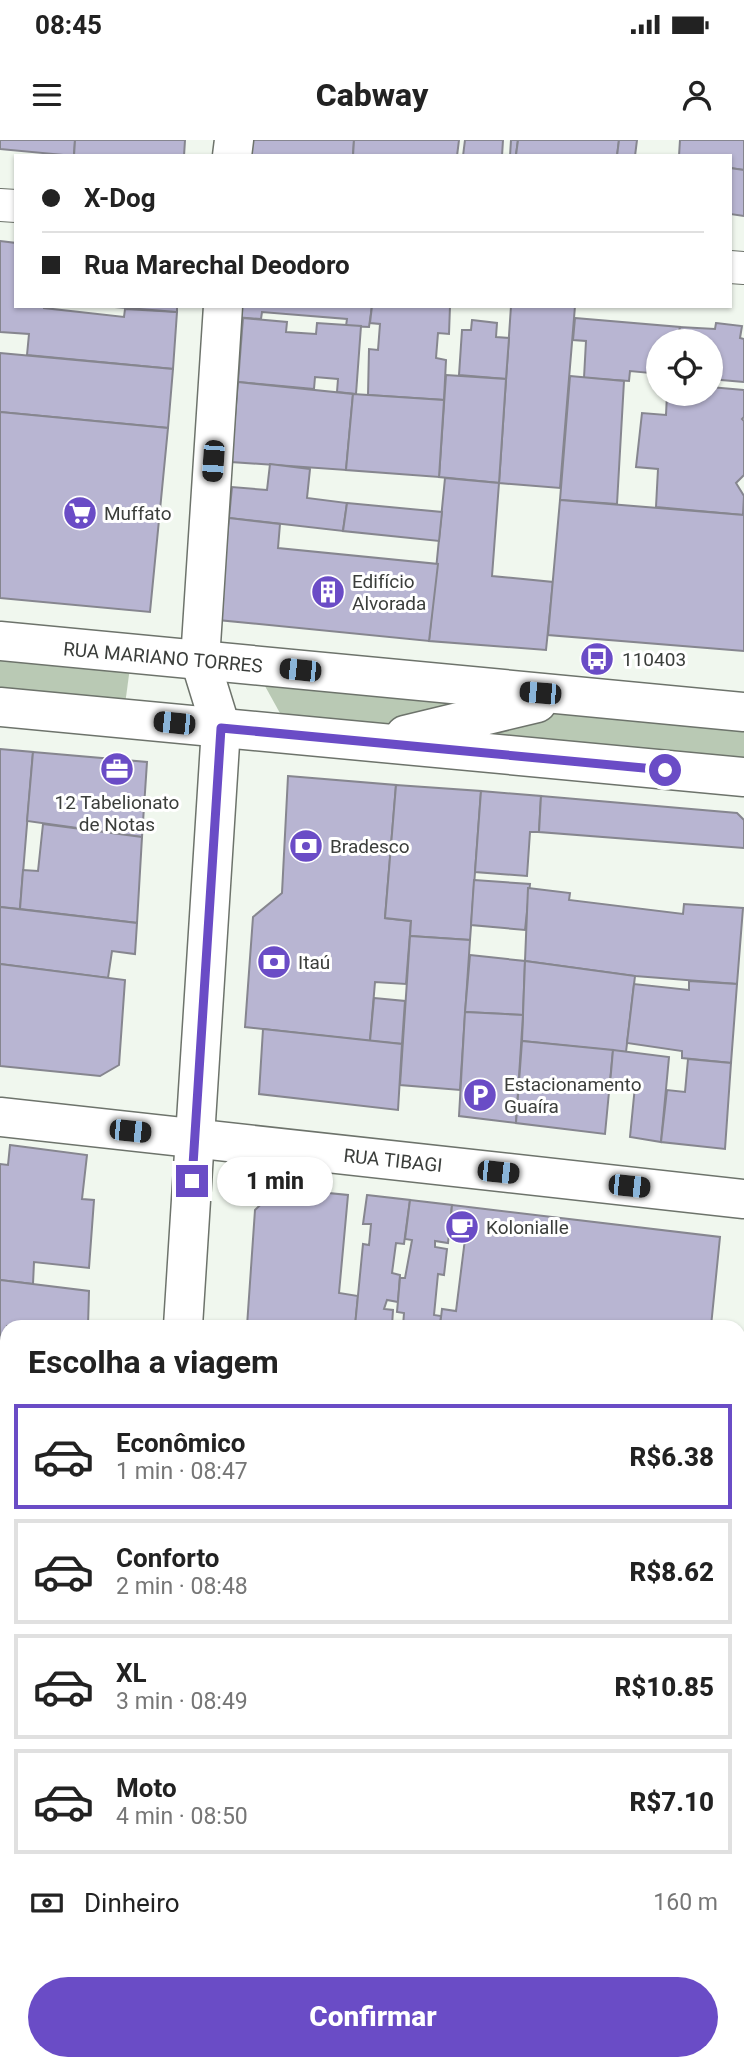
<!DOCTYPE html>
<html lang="pt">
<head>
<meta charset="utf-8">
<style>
	:root { --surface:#fff; --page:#f2f2f2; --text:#222; --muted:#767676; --line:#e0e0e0; --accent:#6a4cc6 }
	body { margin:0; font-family:Roboto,sans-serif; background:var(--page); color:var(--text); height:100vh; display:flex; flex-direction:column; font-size:26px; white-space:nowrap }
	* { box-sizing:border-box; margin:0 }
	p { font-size:23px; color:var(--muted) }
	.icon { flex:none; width:38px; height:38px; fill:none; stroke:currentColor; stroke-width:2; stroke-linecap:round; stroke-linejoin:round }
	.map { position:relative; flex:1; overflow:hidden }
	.details { position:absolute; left:0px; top:1180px; width:746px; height:751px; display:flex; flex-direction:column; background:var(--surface); border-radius:21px 21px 0 0; box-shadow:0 2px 5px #0004 }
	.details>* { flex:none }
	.top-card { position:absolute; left:14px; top:14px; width:718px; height:154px; border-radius:0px; box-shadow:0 2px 5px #0004; display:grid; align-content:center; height:154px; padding:0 28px; background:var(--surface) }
	.buttons { position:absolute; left:646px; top:189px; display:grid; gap:14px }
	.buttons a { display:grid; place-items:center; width:77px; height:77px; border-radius:50%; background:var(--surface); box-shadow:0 2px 5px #0004; font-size:35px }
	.end { position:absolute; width:32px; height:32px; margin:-16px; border:9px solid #6a4cc6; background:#fff; box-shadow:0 0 0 4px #fff }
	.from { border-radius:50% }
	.bubble { position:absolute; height:49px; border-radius:24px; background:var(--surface); box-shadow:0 2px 5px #0004; font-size:23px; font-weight:800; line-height:49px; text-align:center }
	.car { position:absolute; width:21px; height:42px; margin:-21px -10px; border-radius:9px; box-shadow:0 0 5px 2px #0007; background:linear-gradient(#222 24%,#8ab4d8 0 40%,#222 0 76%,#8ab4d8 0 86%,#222 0) }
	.top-card b { display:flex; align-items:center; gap:24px; height:66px; font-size:26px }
	.top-card b+b { border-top:2px solid var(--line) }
	.top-card i { width:18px; height:18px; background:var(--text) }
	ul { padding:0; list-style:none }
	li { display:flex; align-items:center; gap:21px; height:105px; margin:0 14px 10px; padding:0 14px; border:4px solid var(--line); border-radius:0px }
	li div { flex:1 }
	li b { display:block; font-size:26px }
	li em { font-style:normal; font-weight:800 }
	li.current { border-color:var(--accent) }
	li>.icon { width:63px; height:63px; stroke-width:1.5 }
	h2 { padding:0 28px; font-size:32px; line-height:84px }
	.pay { display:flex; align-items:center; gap:18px; height:77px; padding:0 28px; font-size:26px }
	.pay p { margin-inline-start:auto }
	.primary-button { display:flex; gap:14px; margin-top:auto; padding:14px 28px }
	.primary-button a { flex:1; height:80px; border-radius:42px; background:var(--accent); color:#fff; font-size:28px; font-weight:800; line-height:80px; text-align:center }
	.status { display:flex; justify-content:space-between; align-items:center; height:49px; padding:0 35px; background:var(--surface); direction:ltr }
	.status svg { height:19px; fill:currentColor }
	header { display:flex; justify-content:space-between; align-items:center; height:91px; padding:0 28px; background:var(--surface); font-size:32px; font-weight:800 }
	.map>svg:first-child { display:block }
</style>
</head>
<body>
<div class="status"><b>08:45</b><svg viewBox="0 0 49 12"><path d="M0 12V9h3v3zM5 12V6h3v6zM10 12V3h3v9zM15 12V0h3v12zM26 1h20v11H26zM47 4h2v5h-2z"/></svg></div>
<header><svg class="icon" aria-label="menu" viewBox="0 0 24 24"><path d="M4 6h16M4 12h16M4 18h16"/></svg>Cabway<svg class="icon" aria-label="person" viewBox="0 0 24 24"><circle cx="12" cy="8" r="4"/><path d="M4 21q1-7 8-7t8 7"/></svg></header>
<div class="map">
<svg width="744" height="1929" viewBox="0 0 744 1929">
	<rect width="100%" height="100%" fill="#f0f7ee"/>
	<g fill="#b9c9b4">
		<path d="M0,505L131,520L124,572L0,557Z"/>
		<path d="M260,537L514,560L378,594L286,584Z"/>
		<path d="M568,564L744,585V634L421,599Z"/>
	</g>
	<g fill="#b8b5d2" stroke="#86868f" stroke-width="2">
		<path d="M0,0H75L74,16L0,9Z"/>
		<path d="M75,0H185L184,16H74Z"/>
		<path d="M245,0H354L353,16H244Z"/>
		<path d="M354,0H459L457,16H353Z"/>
		<path d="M465,0H503L502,16H463Z"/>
		<path d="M511,0H518L516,15L520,16H510Z"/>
		<path d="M518,0H619L617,16L516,15Z"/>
		<path d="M619,0H637L635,16H617Z"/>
		<path d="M680,0H744V30L730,28V16H679Z"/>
		<path d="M730,28L744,30V76L730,74Z"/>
		<path d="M0,101L16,103V166H44V168L124,177L125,169L177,172L173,229L27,215L29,194L0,192Z"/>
		<path d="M102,166H177V172Z"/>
		<path d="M235,166H372L369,187L346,186L347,179L262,172L261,179L234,177Z"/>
		<path d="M372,166H450L449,194L438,193L436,218L446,220L444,260L368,255L369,209L378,210L380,184L370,183Z"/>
		<path d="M511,166H575L560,348L499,343Z"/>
		<path d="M243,178L287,182L286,192L316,194L317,183L361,186L356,254L337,252L338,239L315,237L314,249L238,242Z"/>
		<path d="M575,178L680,187L678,201H658V228L650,227V233L630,231L629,241L584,238L586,201L573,200Z"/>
		<path d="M472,180L497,183L496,197L509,198L506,239L459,235L462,190H471Z"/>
		<path d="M716,183L742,186L740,198L744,199V242L710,239V201H678L680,187L715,189Z"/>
		<path d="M0,213L173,229L168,288L0,272Z"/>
		<path d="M446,235L506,239L499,343L439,337Z"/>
		<path d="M570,236L624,241L617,364L560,360Z"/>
		<path d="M238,242L353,254L346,330L231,322Z"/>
		<path d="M710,247L744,250V277L742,279L744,281V335L736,343L744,356L743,375L656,367L658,329L636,327L642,273L666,275L667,254H710Z"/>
		<path d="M353,254L444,260L439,337L346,330Z"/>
		<path d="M0,272L168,288L150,472L0,458Z"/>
		<path d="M270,324L310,329L307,358L347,363L343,391L229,378L232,347L267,350Z"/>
		<path d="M445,338L499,343L492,436L553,442L546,510L429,501Z"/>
		<path d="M560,360L744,375V511L548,495Z"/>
		<path d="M347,363L442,372L439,401L343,391Z"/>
		<path d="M229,378L280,384L278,408L438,424L429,501L218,480Z"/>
		<path d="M0,609L33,612L20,769L0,767Z"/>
		<path d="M33,612L147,622L142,697L27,681Z"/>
		<path d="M288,636L396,645L385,778L411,781L406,844L375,842L370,901L245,887L253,777L282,753Z"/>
		<path d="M396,645L481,651L470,800L410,796L411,781L385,778Z"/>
		<path d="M481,651L541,656L539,692H530L527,736L475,732Z"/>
		<path d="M541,656L737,673L744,680V708L539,692Z"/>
		<path d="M43,684L142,697L137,783L20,769L23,730L38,731Z"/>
		<path d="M474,740L530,744L525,790L471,785Z"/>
		<path d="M528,748L570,753L569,760L683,774L684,764L743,768L737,844L635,836L525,821Z"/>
		<path d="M0,767L137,783L135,814L112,811L108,838L0,824Z"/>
		<path d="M410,796L470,800L460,950L400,945Z"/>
		<path d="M470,815L525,821L523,875L465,872Z"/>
		<path d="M525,821L635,836L626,912L522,901Z"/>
		<path d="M0,824L125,840L119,925L100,936L0,926Z"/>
		<path d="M689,841L737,844L731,923L682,918V911L627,903L634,844L689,850Z"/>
		<path d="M374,858L405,861L402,904L370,901Z"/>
		<path d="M465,872L523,875L516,983L459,976Z"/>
		<path d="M263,889L402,904L398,970L259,954Z"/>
		<path d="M522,901L613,910L605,994L516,983Z"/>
		<path d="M613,910L669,917L661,1002L630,997L635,946L610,944Z"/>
		<path d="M688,919L731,923L725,1009L661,1002L667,950L685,952Z"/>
		<path d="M10,1005L87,1015L82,1059L94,1060L89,1128L34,1122L33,1144L0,1140V1024L8,1025Z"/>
		<path d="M278,1048L348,1055L339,1153L358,1156L355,1186H247L255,1070Z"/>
		<path d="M367,1055L410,1060L404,1104L396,1103L392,1133L400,1135L398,1162L387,1160L384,1169L393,1170L392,1186H355L363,1104L369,1105L371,1084H363Z"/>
		<path d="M410,1060L452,1065L448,1103L435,1101V1107L447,1109L444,1135L438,1134L434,1175L441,1176L440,1186H403L404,1173L397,1172L400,1138H405L412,1100L405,1099Z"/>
		<path d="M452,1065L720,1097L711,1186H440L442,1169L456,1171L466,1091L450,1089Z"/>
		<path d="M0,1140L89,1151L88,1186H7V1202H0Z"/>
		<path d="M0,1202H7V1465L1,1526L7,1527V1587L0,1586Z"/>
		<path d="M7,1465V1512L3,1511Z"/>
		<path d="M0,1683L7,1684V1778L0,1777Z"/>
		<path d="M738,1767L744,1768V1874L738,1873Z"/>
		<path d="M0,1814L7,1815V1886L0,1885Z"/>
		<path d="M738,1873L744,1874V1929H724L725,1923H738Z"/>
		<path d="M0,1885L7,1886V1923H50L49,1929H0Z"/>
		<path d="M210,1923H275L404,1929H210Z"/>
		<path d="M275,1923H463V1929H404Z"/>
		<path d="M475,1923H549L548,1929H474Z"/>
		<path d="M549,1923H621L620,1929H548Z"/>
	</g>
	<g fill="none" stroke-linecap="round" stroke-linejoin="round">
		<g stroke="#6d736b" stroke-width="34">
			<g id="minor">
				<path d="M0,65L16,66"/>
				<path d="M730,127L744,128"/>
			</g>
		</g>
		<g stroke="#6d736b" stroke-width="41">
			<g id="tertiary">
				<path d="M232,16L234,0"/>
				<path d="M200,520L223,166"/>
				<path d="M0,1633L7,1634"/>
			</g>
		</g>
		<g stroke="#6d736b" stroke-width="41">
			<g id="secondary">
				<path d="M0,501L744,572"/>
				<path d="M0,567L744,637"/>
				<path d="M405,595L537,563"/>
				<path d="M0,977L744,1059"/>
				<path d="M183,1186L221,588L200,520"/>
				<path d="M738,1716H744"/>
				<path d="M137,1929V1923"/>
			</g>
		</g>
		<use href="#minor" stroke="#fff" stroke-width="32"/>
		<use href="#tertiary" stroke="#fff" stroke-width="38"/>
		<use href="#secondary" stroke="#fff" stroke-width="38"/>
	</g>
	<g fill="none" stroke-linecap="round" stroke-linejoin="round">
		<path stroke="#6a4cc6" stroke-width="9" d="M192,1041L221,588L665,630"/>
	</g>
	<defs>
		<g id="supermarket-disc" transform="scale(1.75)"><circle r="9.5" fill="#6a4cc6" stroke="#fff"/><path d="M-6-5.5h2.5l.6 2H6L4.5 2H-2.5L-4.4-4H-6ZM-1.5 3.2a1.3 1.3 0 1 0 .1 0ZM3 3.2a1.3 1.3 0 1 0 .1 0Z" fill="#fff"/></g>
		<g id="building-disc" transform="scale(1.75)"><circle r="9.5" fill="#6a4cc6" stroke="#fff"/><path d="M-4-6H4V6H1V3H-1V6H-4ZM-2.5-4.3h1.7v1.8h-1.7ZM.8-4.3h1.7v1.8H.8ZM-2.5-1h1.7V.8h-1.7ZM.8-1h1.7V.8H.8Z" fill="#fff"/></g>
		<g id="bus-disc" transform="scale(1.75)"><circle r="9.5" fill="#6a4cc6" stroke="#fff"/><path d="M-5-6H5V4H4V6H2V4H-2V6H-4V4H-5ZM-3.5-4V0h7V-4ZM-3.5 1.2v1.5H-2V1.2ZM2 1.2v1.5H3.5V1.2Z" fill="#fff"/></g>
		<g id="office-disc" transform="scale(1.75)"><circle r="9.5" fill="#6a4cc6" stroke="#fff"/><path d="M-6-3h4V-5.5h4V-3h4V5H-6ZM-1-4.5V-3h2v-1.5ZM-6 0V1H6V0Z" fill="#fff"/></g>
		<g id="bank-disc" transform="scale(1.75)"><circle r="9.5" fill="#6a4cc6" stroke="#fff"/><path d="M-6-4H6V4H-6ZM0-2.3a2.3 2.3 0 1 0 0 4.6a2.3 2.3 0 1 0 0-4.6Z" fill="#fff"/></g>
		<g id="parking-disc" transform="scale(1.75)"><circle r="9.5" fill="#6a4cc6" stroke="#fff"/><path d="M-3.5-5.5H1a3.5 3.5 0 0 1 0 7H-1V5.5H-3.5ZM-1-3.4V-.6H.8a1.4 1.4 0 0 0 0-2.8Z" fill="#fff"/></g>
		<g id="cafe-disc" transform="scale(1.75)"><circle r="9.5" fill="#6a4cc6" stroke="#fff"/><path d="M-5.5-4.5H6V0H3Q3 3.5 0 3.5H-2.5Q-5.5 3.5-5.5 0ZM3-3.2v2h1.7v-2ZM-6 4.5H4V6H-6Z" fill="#fff"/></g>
	</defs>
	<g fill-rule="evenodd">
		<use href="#supermarket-disc" x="80" y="373"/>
		<use href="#building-disc" x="328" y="452"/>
		<use href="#bus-disc" x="597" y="519"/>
		<use href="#office-disc" x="117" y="629"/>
		<use href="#bank-disc" x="306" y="706"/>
		<use href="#bank-disc" x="274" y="822"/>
		<use href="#parking-disc" x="480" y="955"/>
		<use href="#cafe-disc" x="462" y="1087"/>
	</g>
	<g text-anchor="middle" stroke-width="6" stroke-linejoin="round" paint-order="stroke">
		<g font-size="19" fill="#3b3e3b" stroke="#fff" text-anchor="start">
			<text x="104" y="380">Muffato</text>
			<text x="352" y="448">Edifício<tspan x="352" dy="22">Alvorada</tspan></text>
			<text x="622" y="526">110403</text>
			<text x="117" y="669" text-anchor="middle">12 Tabelionato<tspan x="117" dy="22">de Notas</tspan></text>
			<text x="330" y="713">Bradesco</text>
			<text x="298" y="829">Itaú</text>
			<text x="504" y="951">Estacionamento<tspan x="504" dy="22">Guaíra</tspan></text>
			<text x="486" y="1094">Kolonialle</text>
		</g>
		<g font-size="19" fill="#3b3e3b" stroke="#fff">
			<text transform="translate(163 517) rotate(5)" y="7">RUA MARIANO TORRES</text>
			<text transform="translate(393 1020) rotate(6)" y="7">RUA TIBAGI</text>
		</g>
	</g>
</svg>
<div class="buttons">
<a><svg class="icon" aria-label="locate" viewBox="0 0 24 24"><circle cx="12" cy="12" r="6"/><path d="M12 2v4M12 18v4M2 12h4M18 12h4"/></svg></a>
</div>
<i class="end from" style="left:665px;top:630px"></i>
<i class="end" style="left:192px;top:1041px"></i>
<div class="bubble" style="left:217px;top:1017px;width:116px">1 min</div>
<i class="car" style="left:213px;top:321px;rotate:184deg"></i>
<i class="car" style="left:300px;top:530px;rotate:276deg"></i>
<i class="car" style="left:540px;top:553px;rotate:275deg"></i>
<i class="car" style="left:174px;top:583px;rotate:276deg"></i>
<i class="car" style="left:130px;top:991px;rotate:96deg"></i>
<i class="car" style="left:498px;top:1032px;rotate:96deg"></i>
<i class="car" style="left:629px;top:1046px;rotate:96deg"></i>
<div class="top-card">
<b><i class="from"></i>X-Dog</b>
<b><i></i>Rua Marechal Deodoro</b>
</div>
<section class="details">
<h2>Escolha a viagem</h2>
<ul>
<li class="current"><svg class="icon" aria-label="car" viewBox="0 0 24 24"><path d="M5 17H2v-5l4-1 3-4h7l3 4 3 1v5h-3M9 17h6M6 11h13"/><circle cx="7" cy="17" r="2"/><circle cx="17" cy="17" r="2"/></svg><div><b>Econômico</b><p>1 min · 08:47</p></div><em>R$6.38</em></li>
<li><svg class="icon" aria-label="car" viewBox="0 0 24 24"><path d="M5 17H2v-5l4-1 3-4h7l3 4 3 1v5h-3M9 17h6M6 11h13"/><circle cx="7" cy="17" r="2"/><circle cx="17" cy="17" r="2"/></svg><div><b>Conforto</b><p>2 min · 08:48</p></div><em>R$8.62</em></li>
<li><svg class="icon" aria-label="car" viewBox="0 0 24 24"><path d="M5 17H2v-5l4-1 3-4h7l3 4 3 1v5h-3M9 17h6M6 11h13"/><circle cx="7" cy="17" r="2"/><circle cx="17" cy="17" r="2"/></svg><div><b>XL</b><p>3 min · 08:49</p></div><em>R$10.85</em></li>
<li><svg class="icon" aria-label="car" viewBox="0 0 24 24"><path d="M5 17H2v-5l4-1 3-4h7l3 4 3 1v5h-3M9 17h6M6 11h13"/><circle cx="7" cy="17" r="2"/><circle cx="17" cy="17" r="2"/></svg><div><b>Moto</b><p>4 min · 08:50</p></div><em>R$7.10</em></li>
</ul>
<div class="pay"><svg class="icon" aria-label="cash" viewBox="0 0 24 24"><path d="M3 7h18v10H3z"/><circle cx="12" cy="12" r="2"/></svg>Dinheiro<p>160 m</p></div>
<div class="primary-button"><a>Confirmar</a></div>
</section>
</div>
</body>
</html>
